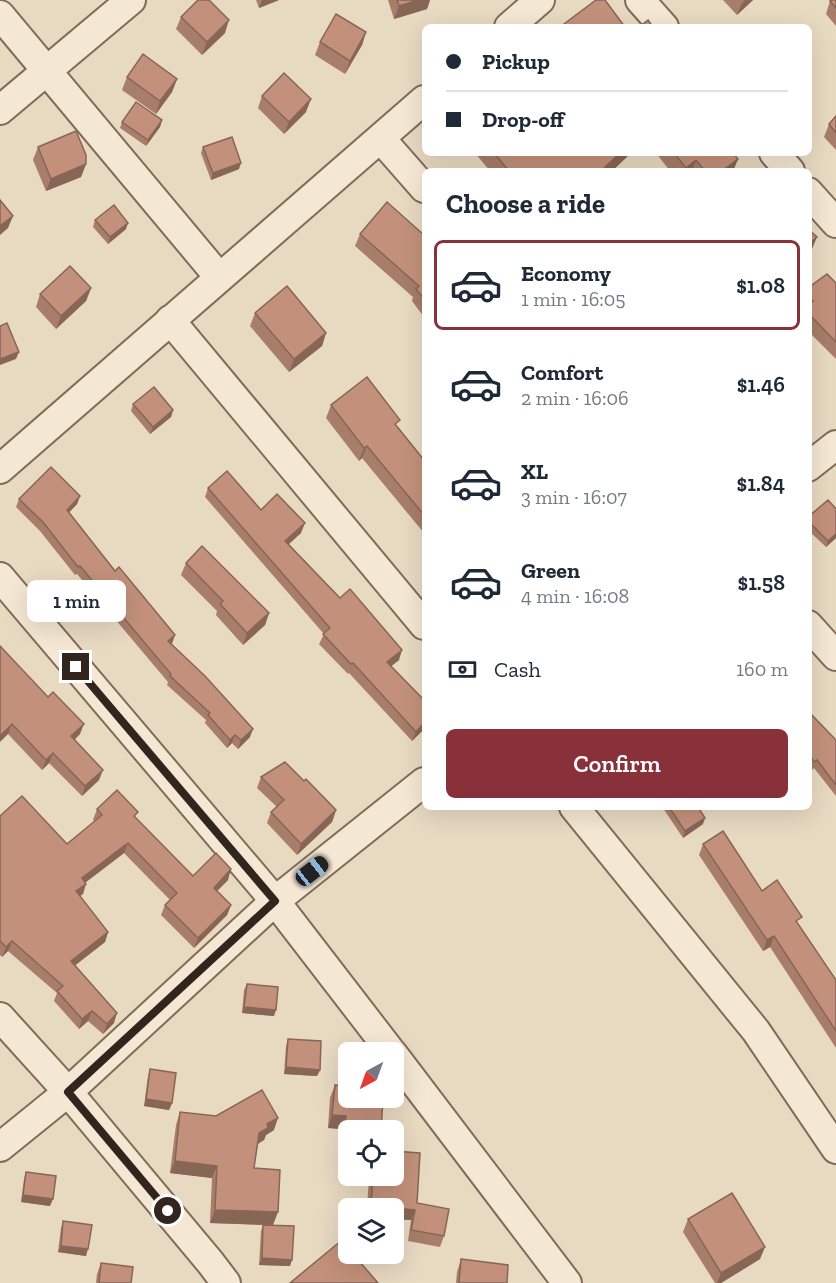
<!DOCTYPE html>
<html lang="en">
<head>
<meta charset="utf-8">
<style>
	:root { --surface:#fff; --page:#f6f6f7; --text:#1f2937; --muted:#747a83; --line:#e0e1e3; --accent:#88313b }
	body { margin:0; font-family:"Zilla Slab",serif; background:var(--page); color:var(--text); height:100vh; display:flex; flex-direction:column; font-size:22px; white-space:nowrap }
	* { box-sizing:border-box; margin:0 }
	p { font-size:20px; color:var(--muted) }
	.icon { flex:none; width:33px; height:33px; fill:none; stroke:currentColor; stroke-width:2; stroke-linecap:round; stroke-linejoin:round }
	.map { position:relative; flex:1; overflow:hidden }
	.drawer { position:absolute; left:422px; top:168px; width:390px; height:642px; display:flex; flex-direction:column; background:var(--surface); border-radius:9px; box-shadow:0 6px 24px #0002 }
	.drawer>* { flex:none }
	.banner { position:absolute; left:422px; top:24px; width:390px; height:132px; border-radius:9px; box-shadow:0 6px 24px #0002; display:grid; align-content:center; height:132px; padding:0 24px; background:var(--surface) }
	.needle { width:39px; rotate:221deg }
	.controls { position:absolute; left:338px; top:1042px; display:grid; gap:12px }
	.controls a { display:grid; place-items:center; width:66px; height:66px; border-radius:9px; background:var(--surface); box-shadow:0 6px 24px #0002; font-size:30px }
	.end { position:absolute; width:27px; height:27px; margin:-14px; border:8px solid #31251d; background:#fff; box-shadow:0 0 0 3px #fff }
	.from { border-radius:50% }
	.bubble { position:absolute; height:42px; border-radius:9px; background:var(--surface); box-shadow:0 6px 24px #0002; font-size:20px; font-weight:600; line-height:42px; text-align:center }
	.car { position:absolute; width:18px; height:36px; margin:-18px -9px; border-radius:8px; box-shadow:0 0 4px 2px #0007; background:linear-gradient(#222 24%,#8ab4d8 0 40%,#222 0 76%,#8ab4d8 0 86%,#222 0) }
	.banner b { display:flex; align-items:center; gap:21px; height:57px; font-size:22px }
	.banner b+b { border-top:2px solid var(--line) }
	.banner i { width:15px; height:15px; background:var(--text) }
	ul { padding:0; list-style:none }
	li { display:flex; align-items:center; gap:18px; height:90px; margin:0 12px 9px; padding:0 12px; border:3px solid transparent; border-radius:9px }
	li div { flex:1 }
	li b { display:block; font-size:22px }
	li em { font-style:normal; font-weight:600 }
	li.active { border-color:var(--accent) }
	li>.icon { width:54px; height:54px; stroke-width:1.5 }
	h2 { padding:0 24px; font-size:27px; line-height:72px }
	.pay { display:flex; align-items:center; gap:15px; height:66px; padding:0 24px; font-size:22px }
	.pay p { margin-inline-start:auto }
	.cta { display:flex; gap:12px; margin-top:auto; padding:12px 24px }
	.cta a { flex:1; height:69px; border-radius:9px; background:var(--accent); color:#fff; font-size:24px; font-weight:600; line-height:69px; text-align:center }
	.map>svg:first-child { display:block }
</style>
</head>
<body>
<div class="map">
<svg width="836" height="1283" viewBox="0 0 836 1283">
	<rect width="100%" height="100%" fill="#e8d9c1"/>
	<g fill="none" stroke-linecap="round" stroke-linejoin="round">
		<g stroke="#806b5b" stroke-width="32">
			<g id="minor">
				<path d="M640,0L664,27"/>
				<path d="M0,15L219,277"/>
				<path d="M509,27L540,0"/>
				<path d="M0,110L131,0"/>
				<path d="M381,139L424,188"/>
				<path d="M774,153L790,171"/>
				<path d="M808,192L836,223"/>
				<path d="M170,320L424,625"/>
				<path d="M808,467L836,445"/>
				<path d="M0,469L424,100"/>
				<path d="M0,577L275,901L392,1053"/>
				<path d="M808,625L836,656"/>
				<path d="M574,807L756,1031L836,1149"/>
				<path d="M0,1017L68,1092L210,1262L226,1283"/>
				<path d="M393,1054L567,1283"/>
				<path d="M0,1147L68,1092L275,901L424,782"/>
			</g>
		</g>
		<use href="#minor" stroke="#f4e7d3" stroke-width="28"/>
	</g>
	<g fill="#a87d6a">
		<path d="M256,0H279L259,8Z"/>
		<path d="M388,0H430L427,9L394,19Z"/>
		<path d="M723,0H753L737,15Z"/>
		<path d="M836,0V26L826,14L830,1Z"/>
		<path d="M181,17L225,33L202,55L176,29Z"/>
		<path d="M366,32L362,45L345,74L315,55L320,42Z"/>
		<path d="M127,77L177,79L172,92L156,114L122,90Z"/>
		<path d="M262,96L306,112L284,134L258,108Z"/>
		<path d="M836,116V150L824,137L829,124Z"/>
		<path d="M162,120L160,127L146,146L120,128L122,122Z"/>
		<path d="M38,147L86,164L81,177L46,191L33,160Z"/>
		<path d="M203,147L239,169L211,180L201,153Z"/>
		<path d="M475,153H631L612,171H490Z"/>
		<path d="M656,153H733L738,159L733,171H670Z"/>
		<path d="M95,220L126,229L108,244L93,227Z"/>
		<path d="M360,234L424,235V317L412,301L413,297L355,246Z"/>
		<path d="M836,283V359L808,331V288Z"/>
		<path d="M91,288L86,301L56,329L36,307L40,294Z"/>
		<path d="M255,313L326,333L322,346L289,372L250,326Z"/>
		<path d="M133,404L173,410L171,417L150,434L131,411Z"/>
		<path d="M331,405L398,427L424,460V533L362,458L359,461L326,418Z"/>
		<path d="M208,488L261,510L301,533L289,544L399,660L391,666L424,700V729L412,741L349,673L348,674L319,644L324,634L205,497Z"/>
		<path d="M80,496L77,504L69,512L171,644L250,737L238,749L232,743L227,748L205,723L206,720L167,685L168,682L77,574L75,575L40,531L16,507L19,499Z"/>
		<path d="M808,517L836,538L826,547L808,530Z"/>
		<path d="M186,563L269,613L265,625L243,645L216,615L217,611L181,575Z"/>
		<path d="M0,646L80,734L75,739L99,780L82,796L49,763L42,770L8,734Z"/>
		<path d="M808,711L836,740V796L814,768L812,770L808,766Z"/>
		<path d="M261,777L304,781L336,810L332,822L297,855L267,823L271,812L277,807L257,788Z"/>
		<path d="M663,807H698L703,824L683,838L663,808Z"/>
		<path d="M97,809L136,818L193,876L228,880L217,891L231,905L227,915L194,948L161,915L165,905L170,900L124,853L85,883L83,894L80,896L108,932L105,942L75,965L114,1023L103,1034L88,1021L79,1029L54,1001L57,993L8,951L2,957L0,955V816L67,844L95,821L93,820Z"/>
		<path d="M703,844L762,891L799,925L836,980V1048L770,947L763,951L699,855Z"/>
		<path d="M247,984L274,1016L242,1013L244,990Z"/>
		<path d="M288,1039L320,1070L317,1076L284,1074L286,1046Z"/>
		<path d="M150,1069L172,1103L169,1110L144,1106L148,1076Z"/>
		<path d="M335,1085L348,1086V1143L340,1142L342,1129L328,1128L330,1098Z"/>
		<path d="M180,1112L274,1130L266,1135L264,1140L258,1144L254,1168L273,1225L290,1266L259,1265L261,1231L263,1225L210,1223L212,1178L170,1173L176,1125Z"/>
		<path d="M26,1172L50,1206L21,1202L24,1179Z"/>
		<path d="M369,1176H393L444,1236L440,1247L408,1241L411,1220L393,1219V1209H367Z"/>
		<path d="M688,1219L760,1259L721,1283H715L683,1232Z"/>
		<path d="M63,1221L86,1256L58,1252L61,1228Z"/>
		<path d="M461,1259L507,1283H456L457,1272Z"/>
		<path d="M101,1263L131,1283H96L97,1274Z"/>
	</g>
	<g fill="#886656">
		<path d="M262,0H279L259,8Z"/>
		<path d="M418,0H430L427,9L394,19L399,6Z"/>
		<path d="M745,0H753L737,15L742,3Z"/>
		<path d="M229,20L225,33L202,55L207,42Z"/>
		<path d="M366,32L362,45L345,74L350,61Z"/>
		<path d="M177,79L172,92L156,114L160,101Z"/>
		<path d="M311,99L306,112L284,134L289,122Z"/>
		<path d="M162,120L160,127L146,146L148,140Z"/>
		<path d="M620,153H631L612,171H601Z"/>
		<path d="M738,159L733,171H722Z"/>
		<path d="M696,160L692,171H685L686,168Z"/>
		<path d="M241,163L239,169L211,180L213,173Z"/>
		<path d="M86,164L81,177L46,191L51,179Z"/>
		<path d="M13,216L8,228L0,235V226Z"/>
		<path d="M128,223L126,229L108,244L110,237Z"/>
		<path d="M817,237L812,249L808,252V244Z"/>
		<path d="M91,288L86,301L56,329L61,316Z"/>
		<path d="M326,333L322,346L289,372L294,359Z"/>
		<path d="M19,352L16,359L0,365V359Z"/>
		<path d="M173,410L171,417L150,434L153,427Z"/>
		<path d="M367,446L362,458L359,461L364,448Z"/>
		<path d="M80,496L77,504L64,518L67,510Z"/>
		<path d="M305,523L301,533L282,550L285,541Z"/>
		<path d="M836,534V538L826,547L828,541Z"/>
		<path d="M269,613L265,625L243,645L247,633Z"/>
		<path d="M175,635L172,644L165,650L168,641Z"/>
		<path d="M402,650L399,660L384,672L387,662Z"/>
		<path d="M424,723V729L412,741L416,732Z"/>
		<path d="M12,724L8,734L0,742V736Z"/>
		<path d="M84,724L80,734L68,746L71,736Z"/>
		<path d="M253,729L250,737L238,749L241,740Z"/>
		<path d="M235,735L232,743L227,748L230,740Z"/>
		<path d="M53,753L49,763L42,770L46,760Z"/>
		<path d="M103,770L99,780L82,796L85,786Z"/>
		<path d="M336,810L332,822L297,855L301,844Z"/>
		<path d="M705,818L703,824L683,838L685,831Z"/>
		<path d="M128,843L124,853L78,888L82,878Z"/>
		<path d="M231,869L228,880L210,898L214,888Z"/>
		<path d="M86,884L83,894L73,901L76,891Z"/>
		<path d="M231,905L227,915L194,948L198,938Z"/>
		<path d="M108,932L105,942L68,971L71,961Z"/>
		<path d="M774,936L770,947L763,951L767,940Z"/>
		<path d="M12,941L8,951L2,957L6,947Z"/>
		<path d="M244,1007L276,1010L274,1016L242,1013Z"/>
		<path d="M92,1011L88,1021L79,1029L82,1019Z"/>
		<path d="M117,1013L114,1023L103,1034L107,1024Z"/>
		<path d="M286,1067L320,1070L317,1076L284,1074Z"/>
		<path d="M146,1099L172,1103L169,1110L144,1106Z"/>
		<path d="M332,1115L346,1116L342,1129L328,1128Z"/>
		<path d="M278,1118L274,1130L266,1135L264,1140L254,1146L259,1133L267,1124Z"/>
		<path d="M345,1129L366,1131H348V1143L340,1142Z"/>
		<path d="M175,1161L217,1166L212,1178L170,1173Z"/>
		<path d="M23,1195L53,1199L50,1206L21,1202Z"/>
		<path d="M371,1206L415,1210L411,1220L393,1219V1209H370Z"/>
		<path d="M215,1210L278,1212L273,1225L210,1223Z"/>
		<path d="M61,1246L88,1249L86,1256L58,1252Z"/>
		<path d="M765,1247L760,1259L721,1283H717L721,1273Z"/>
		<path d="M262,1258L292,1260L290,1266L259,1265Z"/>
	</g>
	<g fill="#c3917b" stroke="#886656" stroke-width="1.5">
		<path d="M198,0H209L229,20L207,42L181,17Z"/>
		<path d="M397,0H418L399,6Z"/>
		<path d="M596,0H605L625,27H560Z"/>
		<path d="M832,0H836V8L830,1Z"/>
		<path d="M336,14L366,32L350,61L320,42Z"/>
		<path d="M648,20L653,27H639Z"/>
		<path d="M143,54L177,79L160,101L127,77Z"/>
		<path d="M284,73L311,99L289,122L262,96Z"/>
		<path d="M136,102L162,120L148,140L122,122Z"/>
		<path d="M836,116V133L829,124Z"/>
		<path d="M76,131L86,155V164L51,179L38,147Z"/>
		<path d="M232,137L241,163L213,173L203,147Z"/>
		<path d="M494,153H620L601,171H509Z"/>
		<path d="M674,153H733L738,159L722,171H705L696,160L686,168Z"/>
		<path d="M0,200L13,216L0,226Z"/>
		<path d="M387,202L424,235V299L416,289L419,286L360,234Z"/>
		<path d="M114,205L128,223L110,237L95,220Z"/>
		<path d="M808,229L817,237L808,244Z"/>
		<path d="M70,266L91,288L61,316L40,294Z"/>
		<path d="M827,274L836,283V342L808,313V306L813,301L808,297V288Z"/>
		<path d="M287,286L326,333L294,359L255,313Z"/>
		<path d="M7,323L19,352L0,359V326Z"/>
		<path d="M367,377L400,420L395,424L424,460V515L367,446L364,448L331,405Z"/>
		<path d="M154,387L173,410L153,427L133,404Z"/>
		<path d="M51,467L80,496L67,510L115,571L119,567L175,635L168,641L205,676L253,729L241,740L235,735L230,740L208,715L210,713L170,676L171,674L80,566L78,567L43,522L19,499Z"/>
		<path d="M227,471L261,510L277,494L305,523L285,541L340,598L350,589L402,650L387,662L424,700V723L416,732L353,663L351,664L323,634L330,628L208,488Z"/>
		<path d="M828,500L836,509V534L828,541L808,521V517Z"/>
		<path d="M202,546L269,613L247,633L220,604L223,601L186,563Z"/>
		<path d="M0,646L48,697L53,692L84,724L71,736L103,770L85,786L53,753L46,760L12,724L0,736Z"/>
		<path d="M808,711L836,740V785L817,760L815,762L808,755Z"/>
		<path d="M285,762L304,781L306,779L336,810L301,844L271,812L284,800L261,777Z"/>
		<path d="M117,790L138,812L134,816L193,876L216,853L231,869L214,888L231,905L198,938L165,905L177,893L128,843L82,878L86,884L76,891L108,932L71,961L117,1013L107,1024L92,1011L82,1019L57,991L63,986L12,941L6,947L0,941V816L22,796L67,844L102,815L97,809Z"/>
		<path d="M669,807H698L705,818L685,831Z"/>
		<path d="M723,831L762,891L777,880L802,917L796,921L836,980V1031L774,936L767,940L703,844Z"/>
		<path d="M247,984L278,987L276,1010L244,1007Z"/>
		<path d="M288,1039L321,1041L320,1070L286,1067Z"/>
		<path d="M150,1069L176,1073L172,1103L146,1099Z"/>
		<path d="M335,1085L348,1086V1098H383L381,1131L345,1129L346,1116L332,1115Z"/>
		<path d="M262,1090L278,1118L267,1124L268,1128L259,1133L254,1168L280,1170L278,1212L215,1210L217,1166L175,1161L180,1112L216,1116Z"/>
		<path d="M393,1151L420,1153L417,1203L449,1209L444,1236L411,1230L415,1210L371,1206L373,1176H393Z"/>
		<path d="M26,1172L56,1176L53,1199L23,1195Z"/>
		<path d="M732,1193L765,1247L721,1273L688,1219Z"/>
		<path d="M63,1221L92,1225L88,1249L61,1246Z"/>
		<path d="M263,1225L294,1226L292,1260L262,1258Z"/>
		<path d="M342,1240L348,1248V1254H353L378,1283H290Z"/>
		<path d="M461,1259L508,1265L507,1283H459Z"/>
		<path d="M101,1263L133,1267L131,1283H99Z"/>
	</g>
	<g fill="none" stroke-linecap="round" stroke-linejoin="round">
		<path stroke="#31251d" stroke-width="8" d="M76,667L275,901L68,1092L168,1211"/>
	</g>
</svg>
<div class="controls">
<a><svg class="needle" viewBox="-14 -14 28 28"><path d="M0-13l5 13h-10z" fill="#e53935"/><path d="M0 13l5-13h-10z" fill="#747a83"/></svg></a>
<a><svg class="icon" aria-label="locate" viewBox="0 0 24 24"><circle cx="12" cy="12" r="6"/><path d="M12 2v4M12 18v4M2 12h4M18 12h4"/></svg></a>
<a><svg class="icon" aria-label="layers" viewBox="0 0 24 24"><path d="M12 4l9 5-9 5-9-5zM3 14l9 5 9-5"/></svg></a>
</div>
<i class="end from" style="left:168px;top:1211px"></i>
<i class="end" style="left:76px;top:667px"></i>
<div class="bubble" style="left:27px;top:580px;width:99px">1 min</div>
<i class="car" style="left:312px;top:871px;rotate:52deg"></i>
<div class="banner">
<b><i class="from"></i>Pickup</b>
<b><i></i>Drop-off</b>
</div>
<section class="drawer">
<h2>Choose a ride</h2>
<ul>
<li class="active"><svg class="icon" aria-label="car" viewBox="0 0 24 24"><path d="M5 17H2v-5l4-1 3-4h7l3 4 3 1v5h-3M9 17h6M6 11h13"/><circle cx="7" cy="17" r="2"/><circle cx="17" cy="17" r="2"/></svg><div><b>Economy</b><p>1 min · 16:05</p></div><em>$1.08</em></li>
<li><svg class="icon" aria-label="car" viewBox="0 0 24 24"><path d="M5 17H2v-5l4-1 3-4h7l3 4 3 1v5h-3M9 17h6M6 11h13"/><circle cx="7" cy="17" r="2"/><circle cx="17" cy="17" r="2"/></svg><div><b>Comfort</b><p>2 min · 16:06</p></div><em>$1.46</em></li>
<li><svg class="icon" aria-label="car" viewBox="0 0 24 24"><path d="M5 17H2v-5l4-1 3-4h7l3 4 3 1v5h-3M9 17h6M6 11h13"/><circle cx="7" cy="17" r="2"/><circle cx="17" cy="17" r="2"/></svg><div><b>XL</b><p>3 min · 16:07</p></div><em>$1.84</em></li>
<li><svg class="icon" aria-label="car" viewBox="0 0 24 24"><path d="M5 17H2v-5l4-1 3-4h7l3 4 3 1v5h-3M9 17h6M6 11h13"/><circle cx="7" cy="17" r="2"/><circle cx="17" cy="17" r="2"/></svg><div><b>Green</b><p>4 min · 16:08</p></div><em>$1.58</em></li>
</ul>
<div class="pay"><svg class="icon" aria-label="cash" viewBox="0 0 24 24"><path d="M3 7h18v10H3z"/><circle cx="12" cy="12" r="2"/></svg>Cash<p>160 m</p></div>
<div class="cta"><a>Confirm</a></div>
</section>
</div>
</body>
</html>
